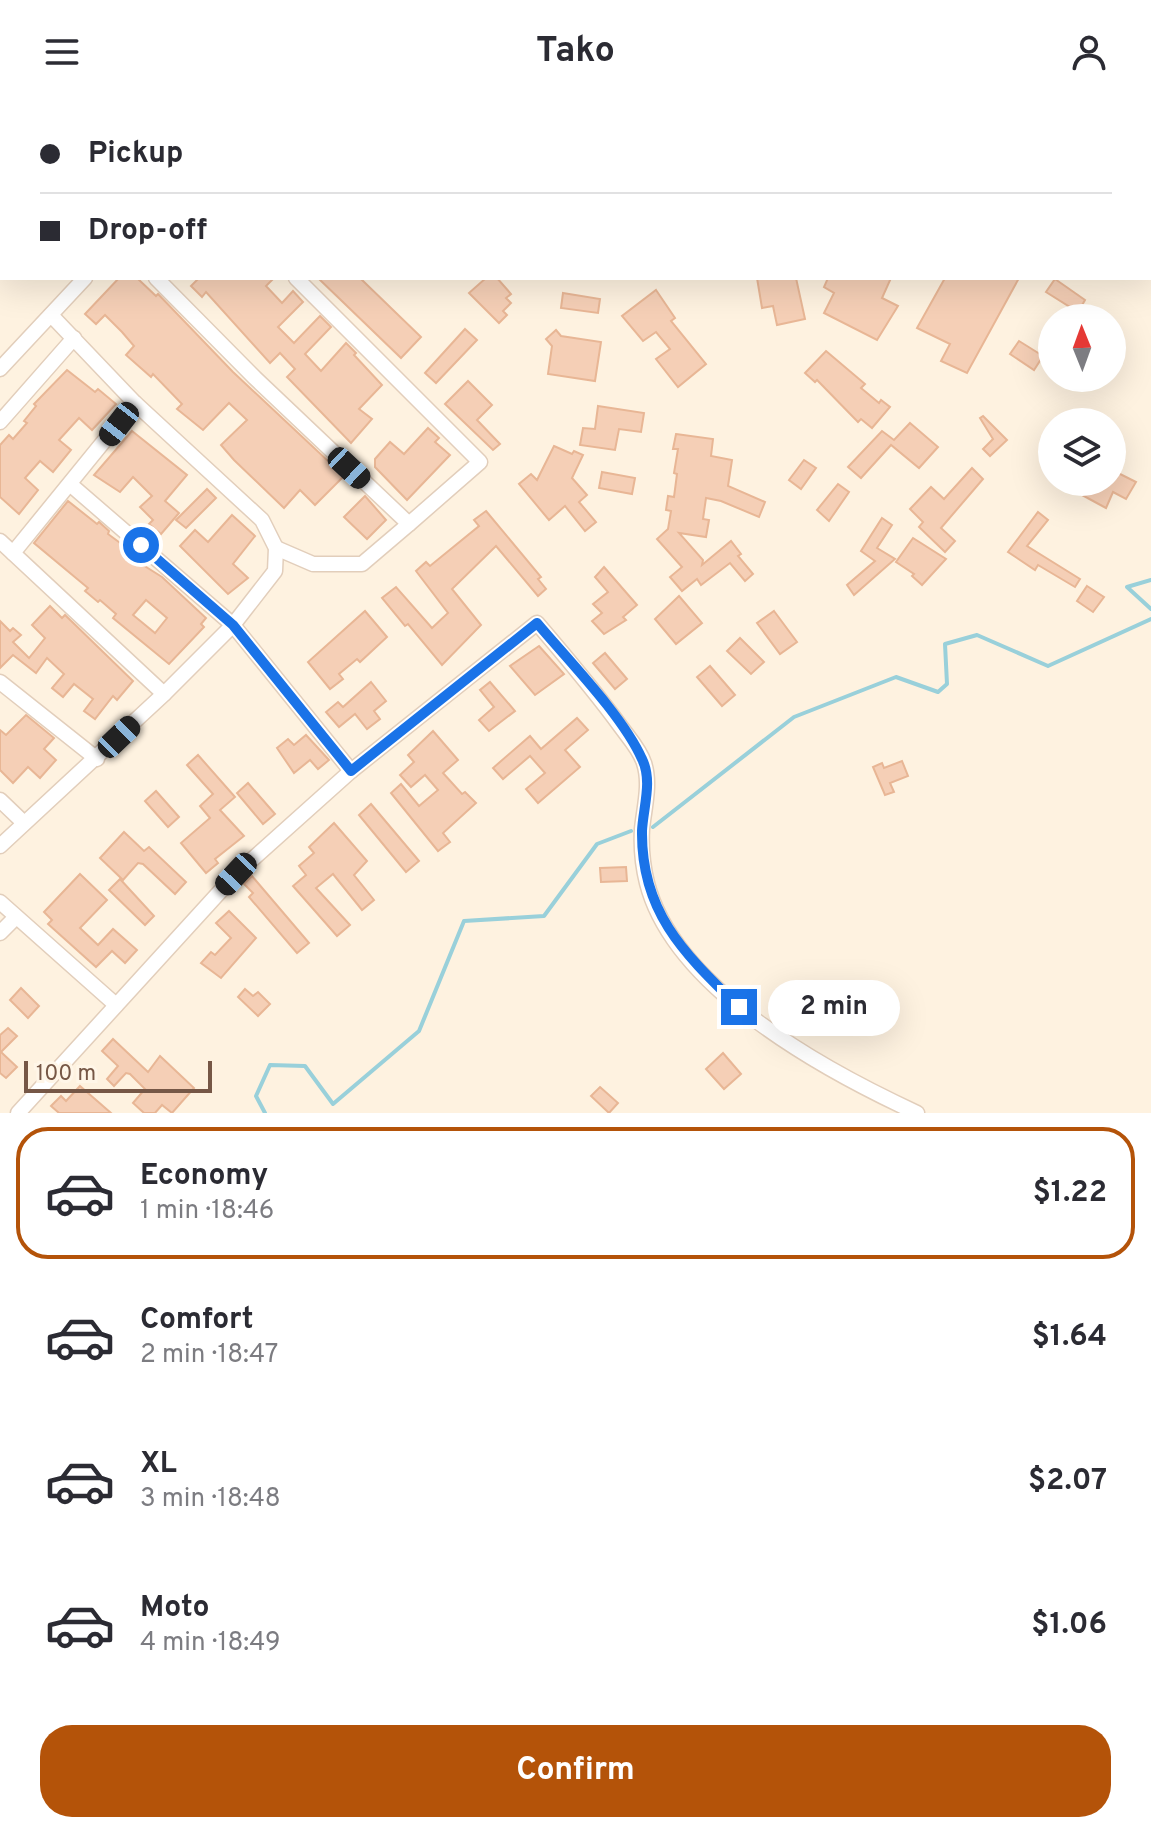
<!DOCTYPE html>
<html lang="en">
<head>
<meta charset="utf-8">
<style>
	:root { --surface:#fff; --page:#f7f7f7; --text:#2b2b33; --muted:#7c7c81; --line:#e1e1e2; --accent:#b45309 }
	body { margin:0; font-family:Overpass,sans-serif; background:var(--page); color:var(--text); height:100vh; display:flex; flex-direction:column; font-size:30px; white-space:nowrap }
	* { box-sizing:border-box; margin:0 }
	p { font-size:26px; color:var(--muted) }
	.icon { flex:none; width:44px; height:44px; fill:none; stroke:currentColor; stroke-width:2; stroke-linecap:round; stroke-linejoin:round }
	.map { position:relative; height:1009px; overflow:hidden }
	.drawer { display:flex; flex-direction:column; background:var(--surface); flex:1 }
	.drawer>* { flex:none }
	.banner { position:absolute; left:0px; top:0px; width:1152px; height:176px; box-shadow:0 8px 32px #0002; display:grid; align-content:center; height:176px; padding:0 40px; background:var(--surface) }
	.needle { width:52px; rotate:359deg }
	.fabs { position:absolute; left:1038px; top:200px; display:grid; gap:16px }
	.fabs a { display:grid; place-items:center; width:88px; height:88px; border-radius:50%; background:var(--surface); box-shadow:0 8px 32px #0002; font-size:40px }
	.scale { position:absolute; left:24px; bottom:20px; width:188px; box-sizing:border-box; padding-left:8px; border:4px solid #765746; border-top:0; font-size:22px; line-height:28px; white-space:nowrap; color:#765746; -webkit-text-stroke:6px #fff6e8; paint-order:stroke }
	.end { position:absolute; width:36px; height:36px; margin:-18px; border:10px solid #1a73e8; background:#fff; box-shadow:0 0 0 4px #fff }
	.from { border-radius:50% }
	.bubble { position:absolute; height:56px; border-radius:28px; background:var(--surface); box-shadow:0 8px 32px #0002; font-size:26px; font-weight:700; line-height:56px; text-align:center }
	.car { position:absolute; width:24px; height:48px; margin:-24px -12px; border-radius:10px; box-shadow:0 0 6px 2px #0007; background:linear-gradient(#222 24%,#8ab4d8 0 40%,#222 0 76%,#8ab4d8 0 86%,#222 0) }
	.banner b { display:flex; align-items:center; gap:28px; height:76px; font-size:30px }
	.banner b+b { border-top:2px solid var(--line) }
	.banner i { width:20px; height:20px; background:var(--text) }
	ul { padding:14px 0 0; list-style:none }
	li { display:flex; align-items:center; gap:24px; height:132px; margin:0 16px 12px; padding:0 24px; border:4px solid transparent; border-radius:32px }
	li div { flex:1 }
	li b { display:block; font-size:30px }
	li em { font-style:normal; font-weight:700 }
	li.on { border-color:var(--accent) }
	li>.icon { width:72px; height:72px; stroke-width:1.5 }
	.cta { display:flex; gap:16px; margin-top:auto; padding:16px 40px }
	.cta a { flex:1; height:92px; border-radius:32px; background:var(--accent); color:#fff; font-size:32px; font-weight:700; line-height:92px; text-align:center }
	header { display:flex; justify-content:space-between; align-items:center; height:104px; padding:0 40px; background:var(--surface); font-size:36px; font-weight:700 }
	.map>svg:first-child { display:block }
</style>
</head>
<body>
<header><svg class="icon" aria-label="menu" viewBox="0 0 24 24"><path d="M4 6h16M4 12h16M4 18h16"/></svg>Tako<svg class="icon" aria-label="person" viewBox="0 0 24 24"><circle cx="12" cy="8" r="4"/><path d="M4 21q1-7 8-7t8 7"/></svg></header>
<div class="map">
<svg width="1151" height="1009" viewBox="0 0 1151 1009">
	<rect width="100%" height="100%" fill="#fef2e0"/>
	<g fill="none" stroke-linecap="round" stroke-linejoin="round">
		<g stroke="#99d0da" stroke-width="4">
			<path d="M1151,476L1127,483L1151,505"/>
			<path d="M653,723L794,613L896,573L938,588L947,580L945,540L977,531L1048,562L1151,515"/>
			<path d="M265,1009L256,992L270,961L305,962L333,1000L419,927L464,817L544,812L597,740L631,727"/>
		</g>
	</g>
	<g fill="#f5cfb6" stroke="#e8b695" stroke-width="2" fill-rule="evenodd">
		<path d="M119,174H137L156,192L158,190L233,268L344,372L315,401L300,386L284,404L234,356L221,341L247,316L229,299L203,326L177,305L182,300L153,270L151,273L126,251L134,242L122,228L105,211L96,220L85,210Z"/>
		<path d="M199,174H274L266,182L282,199L293,187L303,198L278,223L294,239L320,212L331,223L305,250L321,267L346,239L356,249L354,251L382,281L359,305L372,315L351,339L287,273L295,265L280,249L270,259L206,188L202,193L191,182Z"/>
		<path d="M318,174H360L421,233L401,254Z"/>
		<path d="M486,174H497L511,190L506,194L511,199L503,207L507,211L499,219L469,189Z"/>
		<path d="M757,174H796L805,215L777,221L773,202L762,204Z"/>
		<path d="M828,174H891L882,194L898,202L877,236L824,209L834,189L824,183Z"/>
		<path d="M945,174H1019L967,269L941,257L950,240L917,224Z"/>
		<path d="M1055,175L1085,196L1078,208L1046,188Z"/>
		<path d="M656,186L675,214L671,217L706,260L678,283L656,255L670,245L656,228L643,237L622,212Z"/>
		<path d="M563,189L600,195L598,209L561,204Z"/>
		<path d="M465,225L477,236L436,279L425,269Z"/>
		<path d="M556,226L561,232L601,238L595,277L548,270L552,242L546,235Z"/>
		<path d="M1019,237L1043,252L1034,266L1010,250Z"/>
		<path d="M826,247L865,280L861,284L879,299L881,296L890,303L872,324L861,315L858,318L817,276L815,278L805,269Z"/>
		<path d="M67,266L95,288L98,285L116,300L92,326L79,314L59,336L71,346L53,368L40,357L25,374L38,386L19,410L0,393V341L9,331L13,335L27,319L24,317L36,302L34,300Z"/>
		<path d="M468,277L492,301L477,316L500,340L493,346L445,300Z"/>
		<path d="M598,302L644,309L641,328L619,325L615,346L580,341L583,324L595,325Z"/>
		<path d="M983,312L1007,336L990,352L983,345L993,335L980,314Z"/>
		<path d="M910,319L938,343L919,364L891,341L861,374L848,363L882,327L894,336Z"/>
		<path d="M428,324L439,334L435,338L450,351L407,396L375,363V355L390,338L404,350Z"/>
		<path d="M132,327L187,371L165,397L179,409L161,430L149,420L153,416L140,403L152,392L133,373L120,388L94,371Z"/>
		<path d="M676,330L713,335L711,352L732,356L728,382L765,398L759,413L721,397L706,394L703,415L709,416L706,433L679,429L703,456L702,461L731,437L741,450L738,452L753,470L745,477L730,459L701,481L697,475L682,487L670,473L682,463L657,435L668,425L671,407L666,406L668,392L674,393L677,370L674,369L678,345H673Z"/>
		<path d="M554,342L572,350L574,347L583,351L572,374L587,391L579,398L596,418L585,427L565,402L549,416L519,380L531,370L537,376Z"/>
		<path d="M1112,350L1124,356L1118,369L1136,378L1126,395L1113,388L1106,404L1071,385L1075,378L1095,386L1098,380L1093,378H1112Z"/>
		<path d="M804,356L816,364L801,385L789,376Z"/>
		<path d="M972,364L983,375L941,424L955,437L945,448L919,423L923,418L910,405L931,383L944,395Z"/>
		<path d="M602,368L635,374L632,390L599,384Z"/>
		<path d="M838,380L849,388L829,417L817,406Z"/>
		<path d="M207,385L216,394L186,424L176,416Z"/>
		<path d="M365,392L386,416L367,435L344,413Z"/>
		<path d="M68,397L97,420L99,418L109,427L108,430L139,453L135,456L162,473L206,514L201,520L204,523L169,560L113,514L116,510L100,496L98,498L85,487L88,484L34,439ZM146,496L167,514L155,529L133,511Z"/>
		<path d="M486,407L541,473L538,475L546,485L538,492L496,442L452,485L481,521L442,561L408,520L405,522L382,494L396,483L432,524L448,509L416,467L426,458L430,462L479,422L474,416Z"/>
		<path d="M1038,408L1048,416L1027,442L1080,475L1075,483L1038,461L1035,466L1008,448Z"/>
		<path d="M232,411L255,432L233,460L248,474L228,490L180,442L195,426L208,438Z"/>
		<path d="M882,414L892,421L877,444L895,455L854,491L847,481L875,457L861,447Z"/>
		<path d="M913,434L946,455L922,481L912,472L914,470L896,458Z"/>
		<path d="M604,463L637,501L623,513L626,516L604,530L592,517L602,509L593,500L608,488L595,473Z"/>
		<path d="M1087,482L1104,493L1093,508L1077,497Z"/>
		<path d="M679,492L702,519L676,540L655,515Z"/>
		<path d="M50,502L62,514L65,511L133,577L117,596L113,592L95,615L84,607L93,595L74,580L63,593L52,584L64,570L47,554L36,569L13,551L0,564V517L10,527L13,524L21,531L13,538L29,554L45,534L32,521Z"/>
		<path d="M365,507L387,533L360,558L357,555L339,570L343,575L330,585L308,558Z"/>
		<path d="M774,507L797,538L780,550L757,519Z"/>
		<path d="M740,534L764,558L751,570L727,547Z"/>
		<path d="M539,542L564,570L535,591L510,562Z"/>
		<path d="M605,549L627,575L615,585L593,559Z"/>
		<path d="M710,562L735,591L722,602L697,573Z"/>
		<path d="M371,578L386,597L374,607L380,615L367,625L355,610L339,623L326,608L338,598L343,603Z"/>
		<path d="M490,578L515,607L489,627L479,616L494,603L480,586Z"/>
		<path d="M26,611L54,634L44,645L56,656L40,674L28,663L13,679L0,666V626L6,631Z"/>
		<path d="M577,614L588,626L565,646L580,663L538,699L526,685L545,669L530,652L503,675L493,664L530,632L541,645Z"/>
		<path d="M433,627L458,656L443,669L462,690L465,688L476,699L443,729L450,738L438,747L391,689L401,680L419,702L438,686L425,671L411,683L400,671L414,658L408,651Z"/>
		<path d="M306,631L329,656L318,665L310,656L294,669L277,644L288,635L294,641Z"/>
		<path d="M198,651L235,693L220,706L244,732L215,755L218,759L206,769L181,739L210,714L200,702L213,690L187,661Z"/>
		<path d="M902,657L908,672L890,679L894,688L885,691L873,663L882,659L884,664Z"/>
		<path d="M248,679L275,710L263,720L237,689Z"/>
		<path d="M156,687L179,713L168,723L145,697Z"/>
		<path d="M371,700L419,757L406,768L359,711Z"/>
		<path d="M334,719L367,757L354,771L374,796L362,806L333,770L316,784L350,821L337,832L293,782L306,771L299,762L314,749L309,743Z"/>
		<path d="M124,728L144,747L149,743L186,778L175,790L143,760L138,759L123,776L100,754Z"/>
		<path d="M626,763L627,777L601,778L600,764Z"/>
		<path d="M80,770L107,796L80,824L98,841L113,825L137,846L125,859L112,847L96,863L48,820L52,816L44,808Z"/>
		<path d="M252,772L309,839L297,849L249,793L253,789L244,780Z"/>
		<path d="M120,775L154,812L145,821L109,786Z"/>
		<path d="M229,807L256,834L221,874L201,859L211,848L215,851L231,834L216,819Z"/>
		<path d="M21,884L39,902L28,914L10,896Z"/>
		<path d="M245,885L253,892L258,888L270,900L258,912L238,893Z"/>
		<path d="M8,924L17,932L1,948L17,963L6,974L0,969V931Z"/>
		<path d="M113,935L148,968L160,952L194,984L172,1009L162,1001L155,1009H144L133,999L145,985L130,970L126,969L114,982L107,975L118,962L102,947Z"/>
		<path d="M723,949L741,970L724,985L706,965Z"/>
		<path d="M80,982L111,1009H59L51,1002L61,992L66,997Z"/>
		<path d="M600,983L618,999L609,1009L591,992Z"/>
	</g>
	<g fill="none" stroke-linecap="round" stroke-linejoin="round">
		<g stroke="#e2cebb" stroke-width="17">
			<g id="minor">
				<path d="M224,2L226,0"/>
				<path d="M0,97H2"/>
				<path d="M156,174L255,274L409,420L480,358L296,174"/>
				<path d="M0,265L85,174"/>
				<path d="M0,318L74,234"/>
				<path d="M71,381L233,521L351,667L537,519C566,553 595,587 621,623C629,634 640,646 644,659C651,680 644,704 642,725C641,742 643,763 647,779C674,885 826,967 917,1009"/>
				<path d="M0,437L164,590"/>
				<path d="M276,444L313,460H362L409,420"/>
				<path d="M13,449L135,299"/>
				<path d="M0,578L97,655"/>
				<path d="M0,696L24,719"/>
				<path d="M0,742L164,590L233,521L275,467L276,444L262,416L135,299L51,211"/>
				<path d="M0,798L116,901"/>
				<path d="M0,829L16,813"/>
				<path d="M18,1009L236,770L351,667"/>
			</g>
		</g>
		<use href="#minor" stroke="#fff" stroke-width="14"/>
	</g>
	<g fill="none" stroke-linecap="round" stroke-linejoin="round">
		<path stroke="#1a73e8" stroke-width="10" d="M141,441L233,521L351,667L537,519C568,556 623,612 642,655C653,677 643,704 642,727C641,809 685,850 739,903"/>
	</g>
</svg>
<div class="fabs">
<a><svg class="needle" viewBox="-14 -14 28 28"><path d="M0-13l5 13h-10z" fill="#e53935"/><path d="M0 13l5-13h-10z" fill="#7c7c81"/></svg></a>
<a><svg class="icon" aria-label="layers" viewBox="0 0 24 24"><path d="M12 4l9 5-9 5-9-5zM3 14l9 5 9-5"/></svg></a>
</div>
<div class="scale">100 m</div>
<i class="end from" style="left:141px;top:441px"></i>
<i class="end" style="left:739px;top:903px"></i>
<div class="bubble" style="left:768px;top:876px;width:132px">2 min</div>
<i class="car" style="left:119px;top:320px;rotate:218deg"></i>
<i class="car" style="left:349px;top:364px;rotate:133deg"></i>
<i class="car" style="left:119px;top:633px;rotate:46deg"></i>
<i class="car" style="left:236px;top:770px;rotate:223deg"></i>
<div class="banner">
<b><i class="from"></i>Pickup</b>
<b><i></i>Drop-off</b>
</div>
</div>
<section class="drawer">
<ul>
<li class="on"><svg class="icon" aria-label="car" viewBox="0 0 24 24"><path d="M5 17H2v-5l4-1 3-4h7l3 4 3 1v5h-3M9 17h6M6 11h13"/><circle cx="7" cy="17" r="2"/><circle cx="17" cy="17" r="2"/></svg><div><b>Economy</b><p>1 min · 18:46</p></div><em>$1.22</em></li>
<li><svg class="icon" aria-label="car" viewBox="0 0 24 24"><path d="M5 17H2v-5l4-1 3-4h7l3 4 3 1v5h-3M9 17h6M6 11h13"/><circle cx="7" cy="17" r="2"/><circle cx="17" cy="17" r="2"/></svg><div><b>Comfort</b><p>2 min · 18:47</p></div><em>$1.64</em></li>
<li><svg class="icon" aria-label="car" viewBox="0 0 24 24"><path d="M5 17H2v-5l4-1 3-4h7l3 4 3 1v5h-3M9 17h6M6 11h13"/><circle cx="7" cy="17" r="2"/><circle cx="17" cy="17" r="2"/></svg><div><b>XL</b><p>3 min · 18:48</p></div><em>$2.07</em></li>
<li><svg class="icon" aria-label="car" viewBox="0 0 24 24"><path d="M5 17H2v-5l4-1 3-4h7l3 4 3 1v5h-3M9 17h6M6 11h13"/><circle cx="7" cy="17" r="2"/><circle cx="17" cy="17" r="2"/></svg><div><b>Moto</b><p>4 min · 18:49</p></div><em>$1.06</em></li>
</ul>
<div class="cta"><a>Confirm</a></div>
</section>
</body>
</html>
